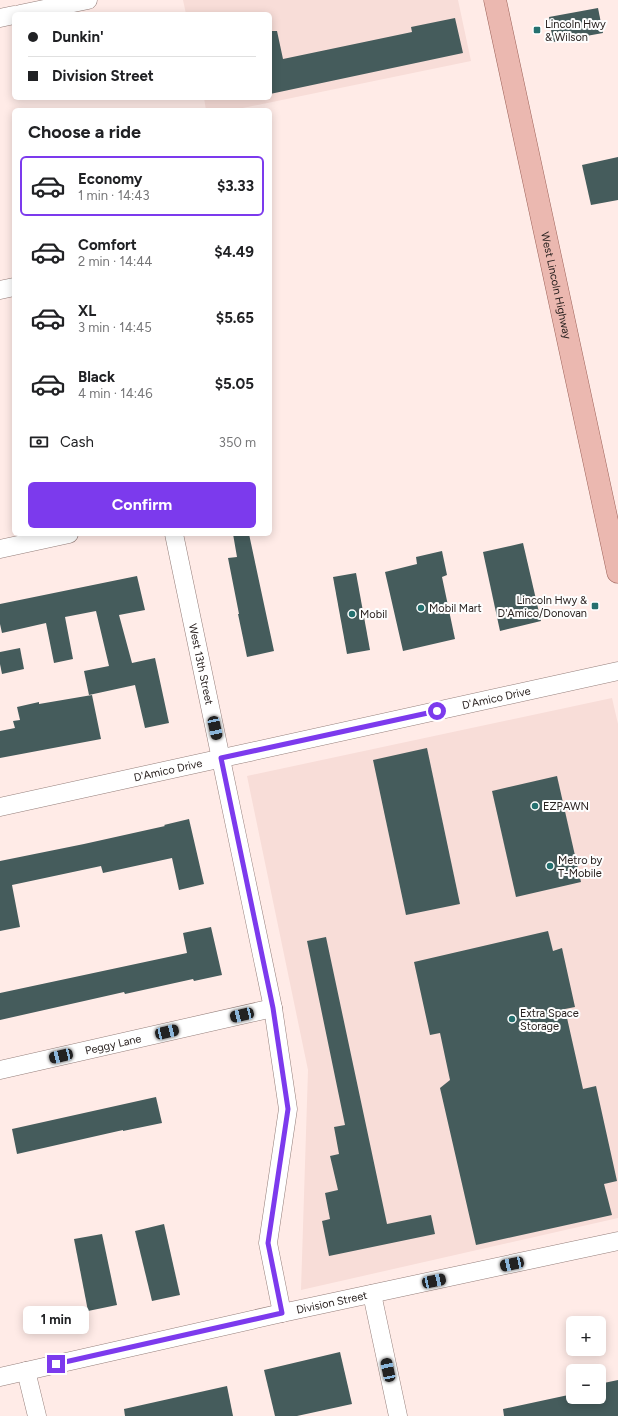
<!DOCTYPE html>
<html lang="en">
<head>
<meta charset="utf-8">
<style>
	:root { --surface:#fff; --page:#f6f6f6; --text:#202124; --muted:#757577; --line:#e0e0e0; --accent:#7c3aed }
	body { margin:0; font-family:Figtree,sans-serif; background:var(--page); color:var(--text); height:100vh; display:flex; flex-direction:column; font-size:15px; white-space:nowrap }
	* { box-sizing:border-box; margin:0 }
	p { font-size:13px; color:var(--muted) }
	.icon { flex:none; width:22px; height:22px; fill:none; stroke:currentColor; stroke-width:2; stroke-linecap:round; stroke-linejoin:round }
	.map { position:relative; flex:1; overflow:hidden }
	.sheet { position:absolute; left:12px; top:108px; width:260px; height:428px; display:flex; flex-direction:column; background:var(--surface); border-radius:6px; box-shadow:0 2px 10px #0003 }
	.sheet>* { flex:none }
	.guide { position:absolute; left:12px; top:12px; width:260px; height:88px; border-radius:6px; box-shadow:0 2px 10px #0003; display:grid; align-content:center; height:88px; padding:0 16px; background:var(--surface) }
	.fabs { position:absolute; left:566px; top:1316px; display:grid; gap:8px }
	.fabs a { display:grid; place-items:center; width:40px; height:40px; border-radius:6px; background:var(--surface); box-shadow:0 2px 10px #0003; font-size:20px }
	.end { position:absolute; width:18px; height:18px; margin:-9px; border:5px solid #7c3aed; background:#fff; box-shadow:0 0 0 2px #fff }
	.from { border-radius:50% }
	.bubble { position:absolute; height:28px; border-radius:6px; background:var(--surface); box-shadow:0 2px 10px #0003; font-size:13px; font-weight:700; line-height:28px; text-align:center }
	.car { position:absolute; width:12px; height:24px; margin:-12px -6px; border-radius:5px; box-shadow:0 0 3px 1px #0007; background:linear-gradient(#222 24%,#8ab4d8 0 40%,#222 0 76%,#8ab4d8 0 86%,#222 0) }
	.guide b { display:flex; align-items:center; gap:14px; height:38px; font-size:15px }
	.guide b+b { border-top:1px solid var(--line) }
	.guide i { width:10px; height:10px; background:var(--text) }
	ul { padding:0; list-style:none }
	li { display:flex; align-items:center; gap:12px; height:60px; margin:0 8px 6px; padding:0 8px; border:2px solid transparent; border-radius:6px }
	li div { flex:1 }
	li b { display:block; font-size:15px }
	li em { font-style:normal; font-weight:700 }
	li.selected { border-color:var(--accent) }
	li>.icon { width:36px; height:36px; stroke-width:1.5 }
	h2 { padding:0 16px; font-size:18px; line-height:48px }
	.pay { display:flex; align-items:center; gap:10px; height:44px; padding:0 16px; font-size:15px }
	.pay p { margin-inline-start:auto }
	.button { display:flex; gap:8px; margin-top:auto; padding:8px 16px }
	.button a { flex:1; height:46px; border-radius:6px; background:var(--accent); color:#fff; font-size:16px; font-weight:700; line-height:46px; text-align:center }
	.map>svg:first-child { display:block }
</style>
</head>
<body>
<div class="map">
<svg width="618" height="1416" viewBox="0 0 618 1416">
	<rect width="100%" height="100%" fill="#ffebe7"/>
	<g fill="#f8ddd8">
		<path d="M183,0H458L471,61L233,110H206L204,98H270V14H186Z"/>
		<path d="M612,698L618,724V1218L301,1290L308,1070L247,776Z"/>
	</g>
	<g fill="#455c5c">
		<path d="M598,8L603,33L553,42L549,17Z"/>
		<path d="M455,18L463,53L270,94V31H277L283,59L412,32L411,27Z"/>
		<path d="M618,157V200L591,205L582,165Z"/>
		<path d="M233,534H249L274,651L247,657L238,614H239L228,558L237,557Z"/>
		<path d="M523,543L541,621L500,631L483,552Z"/>
		<path d="M442,551L447,575L442,577L455,639L403,651L385,572L417,564L416,557Z"/>
		<path d="M356,573L370,650L347,654L333,577Z"/>
		<path d="M137,576L145,610L119,615L132,663L155,658L169,723L145,728L135,685L89,695L84,671L109,666L96,611L65,617L73,659L54,663L46,623L2,633L0,624V604Z"/>
		<path d="M20,648L24,669L2,674L0,664V652Z"/>
		<path d="M92,695L101,739L0,758V731L15,728L13,721L20,720L17,707L39,702V704Z"/>
		<path d="M427,748L460,904L406,915L373,760Z"/>
		<path d="M557,776L581,882L516,897L492,791Z"/>
		<path d="M189,819L204,884L179,890L172,858L103,873L101,866L12,885L20,927L0,931V861L84,844L165,826L164,825Z"/>
		<path d="M211,927L222,975L194,981L193,979L125,994L124,992L0,1020V993L187,953L183,933Z"/>
		<path d="M548,931L553,951L562,948L575,1007L565,1009L583,1089L596,1086L617,1181L604,1184L612,1215L476,1245L440,1088L450,1080L440,1033L430,1035L414,962Z"/>
		<path d="M326,937L387,1224L431,1215L435,1234L329,1256L322,1221L330,1219L325,1193L338,1190L330,1156L339,1154L334,1127L345,1125L307,941Z"/>
		<path d="M156,1097L162,1123L123,1131V1130L17,1154L12,1129Z"/>
		<path d="M164,1224L180,1295L152,1301L135,1231Z"/>
		<path d="M102,1234L117,1305L88,1311L74,1239Z"/>
		<path d="M340,1352L352,1404L297,1416H275L264,1370Z"/>
		<path d="M618,1380V1416H504L503,1409L573,1394V1397H599V1384Z"/>
		<path d="M227,1386L233,1416H125L124,1409Z"/>
	</g>
	<g fill="none" stroke-linecap="round" stroke-linejoin="round">
		<g stroke="#957f7b" stroke-width="19">
			<g id="street">
				<path d="M20,14L88,0"/>
				<path d="M0,18L14,15"/>
				<path d="M0,290L14,287"/>
				<path id="s1" d="M174,534L273,1008L288,1109L268,1243L282,1313"/>
				<path d="M0,549L69,534"/>
				<path id="s2" d="M0,807L618,671"/>
				<path id="s3" d="M0,1070L273,1008"/>
				<path d="M372,1294L398,1416"/>
				<path d="M26,1371L37,1416"/>
				<path id="s4" d="M0,1377L282,1313L618,1241"/>
			</g>
		</g>
		<g stroke="#9e645b" stroke-width="23">
			<g id="primary">
				<path id="s5" d="M495,0L618,572"/>
			</g>
		</g>
		<use href="#street" stroke="#fff" stroke-width="18"/>
		<use href="#primary" stroke="#ebb8b0" stroke-width="22"/>
	</g>
	<g fill="none" stroke-linecap="round" stroke-linejoin="round">
		<path stroke="#7c3aed" stroke-width="5" d="M56,1364L282,1313L268,1243L288,1109L273,1008L221,758L437,711"/>
	</g>
	<g fill="#25706f" stroke="#fdfdfd" stroke-width="1.5">
		<rect x="533" y="26" width="8" height="8" rx="2"/>
		<rect x="591" y="602" width="8" height="8" rx="2"/>
		<circle cx="421" cy="608" r="4"/>
		<circle cx="352" cy="614" r="4"/>
		<circle cx="535" cy="806" r="4"/>
		<circle cx="550" cy="866" r="4"/>
		<circle cx="512" cy="1019" r="4"/>
	</g>
	<g text-anchor="middle" stroke-width="4" stroke-linejoin="round" paint-order="stroke">
		<g font-size="11" fill="#29211f" stroke="#fdfdfd" text-anchor="start">
			<text x="545" y="28">Lincoln Hwy<tspan x="545" dy="13">&amp; Wilson</tspan></text>
			<text x="587" y="604" text-anchor="end">Lincoln Hwy &amp;<tspan x="587" dy="13">D'Amico/Donovan</tspan></text>
			<text x="429" y="612">Mobil Mart</text>
			<text x="360" y="618">Mobil</text>
			<text x="543" y="810">EZPAWN</text>
			<text x="558" y="864">Metro by<tspan x="558" dy="13">T-Mobile</tspan></text>
			<text x="520" y="1017">Extra Space<tspan x="520" dy="13">Storage</tspan></text>
		</g>
		<g font-size="11" fill="#29211f" stroke="#fdfdfd">
			<text dy="4" stroke="none"><textPath href="#s5" startOffset="292">West Lincoln Highway</textPath></text>
			<text dy="4" stroke="none"><textPath href="#s1" startOffset="133">West 13th Street</textPath></text>
			<text dy="4" stroke="none"><textPath href="#s2" startOffset="508">D'Amico Drive</textPath></text>
			<text dy="4" stroke="none"><textPath href="#s2" startOffset="172">D'Amico Drive</textPath></text>
			<text dy="4" stroke="none"><textPath href="#s3" startOffset="116">Peggy Lane</textPath></text>
			<text dy="4" stroke="none"><textPath href="#s4" startOffset="340">Division Street</textPath></text>
		</g>
	</g>
</svg>
<div class="fabs">
<a>+</a>
<a>−</a>
</div>
<i class="end from" style="left:437px;top:711px"></i>
<i class="end" style="left:56px;top:1364px"></i>
<div class="bubble" style="left:23px;top:1306px;width:66px">1 min</div>
<i class="car" style="left:215px;top:728px;rotate:168deg"></i>
<i class="car" style="left:242px;top:1015px;rotate:257deg"></i>
<i class="car" style="left:167px;top:1032px;rotate:77deg"></i>
<i class="car" style="left:61px;top:1056px;rotate:257deg"></i>
<i class="car" style="left:512px;top:1264px;rotate:258deg"></i>
<i class="car" style="left:434px;top:1281px;rotate:78deg"></i>
<i class="car" style="left:388px;top:1370px;rotate:348deg"></i>
<div class="guide">
<b><i class="from"></i>Dunkin'</b>
<b><i></i>Division Street</b>
</div>
<section class="sheet">
<h2>Choose a ride</h2>
<ul>
<li class="selected"><svg class="icon" aria-label="car" viewBox="0 0 24 24"><path d="M5 17H2v-5l4-1 3-4h7l3 4 3 1v5h-3M9 17h6M6 11h13"/><circle cx="7" cy="17" r="2"/><circle cx="17" cy="17" r="2"/></svg><div><b>Economy</b><p>1 min · 14:43</p></div><em>$3.33</em></li>
<li><svg class="icon" aria-label="car" viewBox="0 0 24 24"><path d="M5 17H2v-5l4-1 3-4h7l3 4 3 1v5h-3M9 17h6M6 11h13"/><circle cx="7" cy="17" r="2"/><circle cx="17" cy="17" r="2"/></svg><div><b>Comfort</b><p>2 min · 14:44</p></div><em>$4.49</em></li>
<li><svg class="icon" aria-label="car" viewBox="0 0 24 24"><path d="M5 17H2v-5l4-1 3-4h7l3 4 3 1v5h-3M9 17h6M6 11h13"/><circle cx="7" cy="17" r="2"/><circle cx="17" cy="17" r="2"/></svg><div><b>XL</b><p>3 min · 14:45</p></div><em>$5.65</em></li>
<li><svg class="icon" aria-label="car" viewBox="0 0 24 24"><path d="M5 17H2v-5l4-1 3-4h7l3 4 3 1v5h-3M9 17h6M6 11h13"/><circle cx="7" cy="17" r="2"/><circle cx="17" cy="17" r="2"/></svg><div><b>Black</b><p>4 min · 14:46</p></div><em>$5.05</em></li>
</ul>
<div class="pay"><svg class="icon" aria-label="cash" viewBox="0 0 24 24"><path d="M3 7h18v10H3z"/><circle cx="12" cy="12" r="2"/></svg>Cash<p>350 m</p></div>
<div class="button"><a>Confirm</a></div>
</section>
</div>
</body>
</html>
